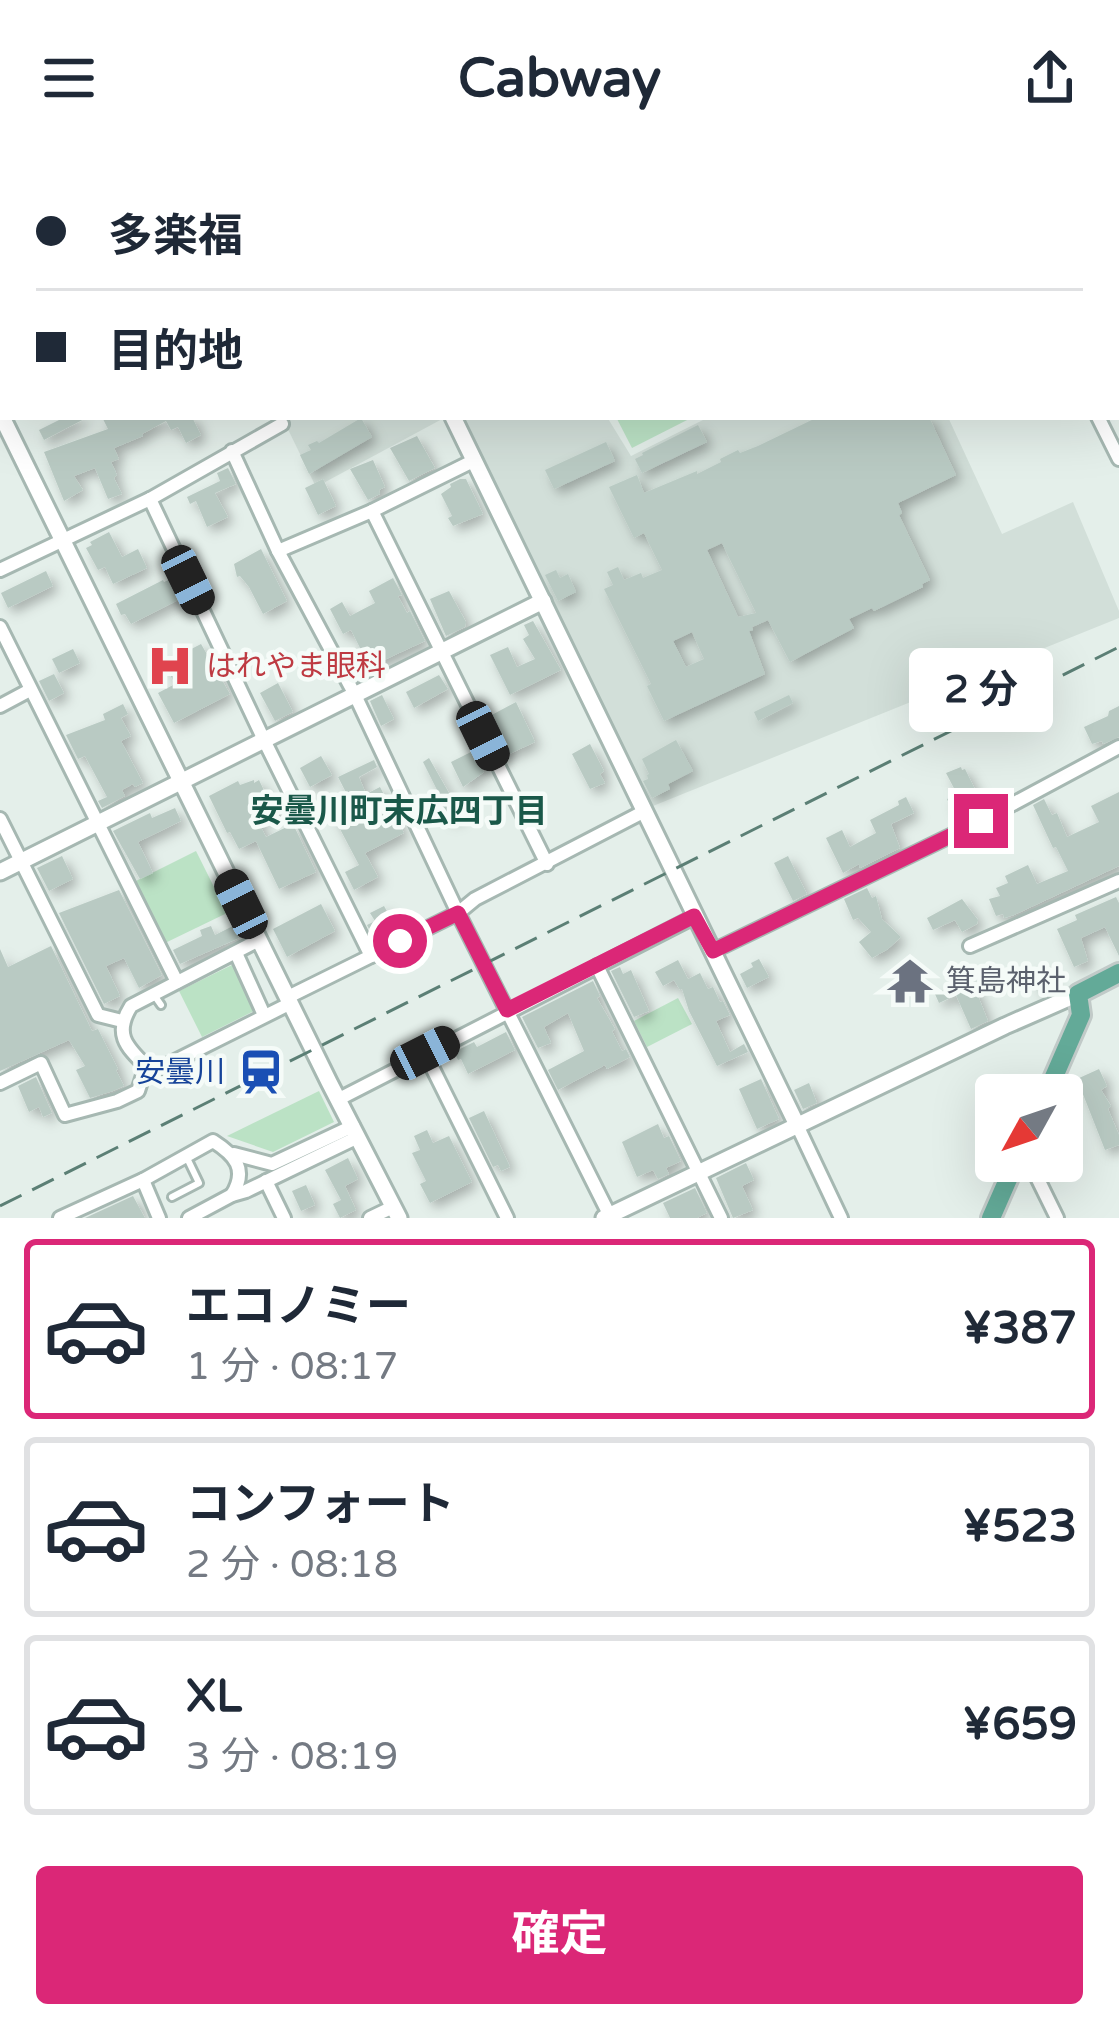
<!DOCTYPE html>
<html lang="ja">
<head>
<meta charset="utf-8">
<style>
	:root { --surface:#fff; --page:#f2f2f3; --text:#1f2937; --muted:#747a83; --line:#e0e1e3; --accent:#db2777 }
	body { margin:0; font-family:"Varela Round","Noto Sans JP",sans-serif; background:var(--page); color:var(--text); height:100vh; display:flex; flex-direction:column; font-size:45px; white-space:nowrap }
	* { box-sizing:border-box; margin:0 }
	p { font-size:39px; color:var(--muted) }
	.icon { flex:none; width:66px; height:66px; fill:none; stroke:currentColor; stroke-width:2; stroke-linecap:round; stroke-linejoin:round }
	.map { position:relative; height:1062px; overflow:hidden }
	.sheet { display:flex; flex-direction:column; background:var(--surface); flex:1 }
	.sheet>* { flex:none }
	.guide { position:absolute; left:0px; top:0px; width:1119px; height:264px; box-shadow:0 12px 48px #0002; display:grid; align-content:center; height:264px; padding:0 36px; background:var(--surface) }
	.needle { width:78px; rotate:230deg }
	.buttons { position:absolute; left:975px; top:918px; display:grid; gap:24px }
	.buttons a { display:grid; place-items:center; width:108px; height:108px; border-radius:12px; background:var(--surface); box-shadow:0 12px 48px #0002; font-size:60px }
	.end { position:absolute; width:54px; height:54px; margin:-27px; border:15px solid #db2777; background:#fff; box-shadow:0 0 0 6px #fff }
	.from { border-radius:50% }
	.bubble { position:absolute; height:84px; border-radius:12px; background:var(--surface); box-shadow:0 12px 48px #0002; font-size:39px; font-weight:700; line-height:84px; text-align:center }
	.car { position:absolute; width:36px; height:72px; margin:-36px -18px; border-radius:15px; box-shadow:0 0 9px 3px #0007; background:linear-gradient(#222 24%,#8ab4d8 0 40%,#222 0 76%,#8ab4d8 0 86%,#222 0) }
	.guide b { display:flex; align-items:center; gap:42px; height:114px; font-size:45px }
	.guide b+b { border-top:3px solid var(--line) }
	.guide i { width:30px; height:30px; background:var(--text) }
	ul { padding:21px 0 0; list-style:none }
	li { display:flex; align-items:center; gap:36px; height:180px; margin:0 24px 18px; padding:0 12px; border:6px solid var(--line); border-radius:12px }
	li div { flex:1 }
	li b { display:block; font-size:45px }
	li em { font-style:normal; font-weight:700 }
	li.active { border-color:var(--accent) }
	li>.icon { width:108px; height:108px; stroke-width:1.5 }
	.button { display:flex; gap:24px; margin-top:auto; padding:24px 36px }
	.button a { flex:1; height:138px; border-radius:12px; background:var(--accent); color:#fff; font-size:48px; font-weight:700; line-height:138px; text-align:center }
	header { display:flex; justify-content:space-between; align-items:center; height:156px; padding:0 36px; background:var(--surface); font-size:54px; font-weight:700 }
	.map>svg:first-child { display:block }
</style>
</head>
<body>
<header><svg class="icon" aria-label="menu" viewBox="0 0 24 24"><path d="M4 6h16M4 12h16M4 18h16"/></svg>Cabway<svg class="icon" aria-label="share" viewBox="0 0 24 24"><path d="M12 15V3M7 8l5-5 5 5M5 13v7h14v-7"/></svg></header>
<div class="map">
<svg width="1119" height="1062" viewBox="0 0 1119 1062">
	<defs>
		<filter id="shadow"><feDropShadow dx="5.5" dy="5.5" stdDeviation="6" flood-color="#0004"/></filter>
	</defs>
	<rect width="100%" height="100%" fill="#e4efea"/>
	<g fill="#d2dfd9">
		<path d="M119,0H316L317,3H120Z"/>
		<path d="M339,0H535L536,1L340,3Z"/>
		<path d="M282,261H443L444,262L316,331Z"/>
		<path d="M461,261H607L631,300L709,261H948L1002,378L1073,346L1119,455V462L648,652Z"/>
	</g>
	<g fill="#bbe2c5">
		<path d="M616,261H693L632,292Z"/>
		<path d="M196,695L227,757L163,788L132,727Z"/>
		<path d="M234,808L256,854L202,881L179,835Z"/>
		<path d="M678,842L692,868L647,891L634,865Z"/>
		<path d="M319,935L334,966L273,996L227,980Z"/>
	</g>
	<g fill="#b9cac3" fill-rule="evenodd" filter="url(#shadow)">
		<path d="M65,261H88L44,284L39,274Z"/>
		<path d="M102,261H198L193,263L201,279L186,287L178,271L171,274L166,265L142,278L143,280L114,292L119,303L111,306L117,319L114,322L122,338L108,343L95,312L74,320L83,334L64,345L44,296L108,273Z"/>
		<path d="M818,261H929L956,319L898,347L902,357L899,359L930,424L922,428L923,431L874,455L872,452L849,463L854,472L790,506L768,464L752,471L753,474L749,475L765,518L664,565L647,530L651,528L604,433L613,429L607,416L618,411L624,424L641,417L643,422L662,414L644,377L634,382L609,331L637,319L644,337L697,315V318L721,306L720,303L738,294L740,297L758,290ZM722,387L756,457L738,461L707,394ZM692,476L704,503L686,511L673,485Z"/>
		<path d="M361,262L372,281L309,318L300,299L311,294L308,289L317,285L319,287Z"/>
		<path d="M698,269L707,286L642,317L635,303L643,299L642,297Z"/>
		<path d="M417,280L435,312L409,325L390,292Z"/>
		<path d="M606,286L615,305L554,333L545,314Z"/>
		<path d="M373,304L385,331L379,334L380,338L368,344L350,313Z"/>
		<path d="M228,312L236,328L215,337L228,361L207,371L196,345L190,348L187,341L220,325L217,317Z"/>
		<path d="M323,323L336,350L318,359L305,332Z"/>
		<path d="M460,323H466L483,358L453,370L448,362L452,360L441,338L451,331L450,328Z"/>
		<path d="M109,376L122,401L138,393L147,412L113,428L105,411L98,414L86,392L92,389L90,386Z"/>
		<path d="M261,393L287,445L263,458L249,431L240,420L237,421L234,408Z"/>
		<path d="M556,414L560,422L568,418L576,436L558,445L545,419Z"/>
		<path d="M46,415L53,430L8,452L1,437Z"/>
		<path d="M175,421L184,441L131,468L125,458L121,459L116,448L163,424L164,426Z"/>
		<path d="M393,422L402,439L398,440L407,457L410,455L425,485L369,511L360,501V492L351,474L343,478L330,453L342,446L350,460L375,447L369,435Z"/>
		<path d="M449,435L466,466L465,471L446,480L430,443Z"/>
		<path d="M533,465L561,514L510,539L490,499L508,491L517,511L535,503L523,483L529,479L524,469Z"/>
		<path d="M201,488L230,538L174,567L158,537L175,528L164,507Z"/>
		<path d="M73,493L80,507L59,517L52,503Z"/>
		<path d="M54,518L64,537L49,545L39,525Z"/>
		<path d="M439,519L448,533L414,552L406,536Z"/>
		<path d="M278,527L293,556L275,565L260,537Z"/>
		<path d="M382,539L394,563L381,570L370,545Z"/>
		<path d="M789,539L793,547L758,565L754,556Z"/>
		<path d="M516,546L535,586L505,600L486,562Z"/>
		<path d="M123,548L128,558L121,562L131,580L121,585L143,627L135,631L133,628L116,637L122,634L125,640L102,652L98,645L107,641L85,600L78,603L66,579L105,564L103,558Z"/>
		<path d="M1119,550V581L1103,588L1102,585L1092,588L1084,571L1108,560L1109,555Z"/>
		<path d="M676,584L693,615L668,628L670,633L652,642L643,625L648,623L647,619L649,618L642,603Z"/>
		<path d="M590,588L604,615L600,618L605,627L590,633L572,598Z"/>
		<path d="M473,595L476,600L481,598L484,604L480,607L484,616L463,631L451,606Z"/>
		<path d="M321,600L332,619L310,631L300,612Z"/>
		<path d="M429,602L461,658L449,664L444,653L440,654L436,647L442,644L423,606Z"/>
		<path d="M374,604L377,611L359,621L366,638L380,631L404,677L365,697L378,721L354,734L345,716L359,709L331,656L351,646L338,621Z"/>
		<path d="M961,611L962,614L965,613L984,651L961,663L957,655L953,657L947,643L957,638L946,617Z"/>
		<path d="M254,624V627L259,624L269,645L281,642L285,651L257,663L266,681L293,668L316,716L279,733L256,685L239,693L230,676L227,677L209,640L238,625L240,629Z"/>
		<path d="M1119,636V710L1014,759L1004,762L1003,758L996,760L989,743L1000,740L996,732L1008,727L1005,720L1028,709L1037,728L1068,715L1056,691L1053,692L1033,649L1044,643L1052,659L1057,657L1067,681L1099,666L1091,650Z"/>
		<path d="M906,641L914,657L891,668L900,692L860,712L859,708L843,717L826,682L842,674L850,691L876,677L870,664L899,649L898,645Z"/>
		<path d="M175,652L181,665L138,686L153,717L140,723L113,675L150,657L152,662Z"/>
		<path d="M62,700L73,723L49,735L37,712Z"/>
		<path d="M788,700L807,738L793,745L774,707Z"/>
		<path d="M867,732L872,742L876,740L882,763L901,781L888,793L872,802L859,786L871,776L858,762L853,764L844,743Z"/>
		<path d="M119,734L162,819L139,832L124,802L106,810L120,840L104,848L59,757Z"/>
		<path d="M1116,741L1119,747V800L1105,771L1081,782L1088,805L1074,811L1057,773L1077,764L1075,759Z"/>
		<path d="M962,743L978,764L977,768L962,776L955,764L933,774L927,762Z"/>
		<path d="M321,748L335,775L287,801L273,773Z"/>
		<path d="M384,750L398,775L375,785L367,769L375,765L370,757Z"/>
		<path d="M211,770L215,779L233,770L239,782L180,808L173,794L202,780L200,774Z"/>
		<path d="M51,790L92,875L98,873L118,913L116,914L124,930L113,935L90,942L76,914L85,910L69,884L0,915V793L8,811Z"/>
		<path d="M759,803L769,821L747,832L740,818L753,811L751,807Z"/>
		<path d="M678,804L688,823L700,817L708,833L713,831L720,846L723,845L730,859L716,865L730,896L744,888L748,896L717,910L689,855L682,833L680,834L674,824L663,830L655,816Z"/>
		<path d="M620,811L623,818L631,814L649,855L634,861L611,815Z"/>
		<path d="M1046,811L1053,831L1039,836L1031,816Z"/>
		<path d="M971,822L988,865L971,873L956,839L939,847L935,838Z"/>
		<path d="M593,825L600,840L597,842L615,873L612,875L622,895L626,893L630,901L607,913L605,909L558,934L548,914L584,895L568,857L544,871L551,887L538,892L522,861Z"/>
		<path d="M506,876L515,894L468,918L461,903L458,904L454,896L474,886L477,891Z"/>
		<path d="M1099,913L1107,930L1101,934L1111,950L1108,953L1119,979V989L1105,994L1077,923Z"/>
		<path d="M36,921L52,957L43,961L39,951L29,956L18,930Z"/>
		<path d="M761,923L779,963L757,973L739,933Z"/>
		<path d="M809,927L817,947L803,953L794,934Z"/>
		<path d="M484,955L510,1011L501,1015L498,1009L493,1011L469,962Z"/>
		<path d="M658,968L664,982L669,980L681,1005L666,1012L669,1018L658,1023L653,1014L637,1021L622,986Z"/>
		<path d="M427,974L433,987L449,980L472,1026L430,1047L420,1028L426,1025L412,997L420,994L414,980Z"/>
		<path d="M348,1002L358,1023L345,1030L356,1054L340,1062L333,1048L341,1044L325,1014Z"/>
		<path d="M746,1007L754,1024L742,1030L753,1054L733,1062L716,1022Z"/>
		<path d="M306,1029L315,1049L301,1055L292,1035Z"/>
		<path d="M695,1032L707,1057L697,1062H670L663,1047Z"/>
		<path d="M133,1040L145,1062H85Z"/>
	</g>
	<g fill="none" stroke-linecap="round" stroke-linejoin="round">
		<g stroke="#a6b8b2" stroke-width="12">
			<g id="service">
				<path d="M154,839L161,849"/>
				<path d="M172,1041L199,1027L186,1000"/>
			</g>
		</g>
		<g stroke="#a6b8b2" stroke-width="18">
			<g id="minor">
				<path d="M1098,261L1119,303"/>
				<path d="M232,295L278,395L355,539L458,757L611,1062"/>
				<path d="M150,343L264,584L371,800"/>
				<path d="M372,355L547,708"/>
				<path d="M278,395L372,355L475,304"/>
				<path d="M0,414L150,343L282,268"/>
				<path d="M0,471L177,826"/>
				<path d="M0,550L30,534"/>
				<path d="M0,663L98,859L122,865"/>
				<path d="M259,784L131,850C114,877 125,890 146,910L163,911L291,847"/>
				<path d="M970,790L1119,725"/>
				<path d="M713,795L981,665L1119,591"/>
				<path d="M236,797L264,859"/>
				<path d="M597,810L721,1062"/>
				<path d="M288,841L458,757L475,743L643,656"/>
				<path d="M425,897L507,1062"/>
				<path d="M0,927L41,907L65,959L117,945L138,935L146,910"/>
				<path d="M339,943L694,761"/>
				<path d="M797,969L841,1062"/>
				<path d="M234,998L272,1008L353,970"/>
				<path d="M1029,1005L1057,1062"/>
				<path d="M143,1024L159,1062"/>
				<path d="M266,1025L284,1062"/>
				<path d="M60,1062L143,1024L213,985C235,999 248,1013 232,1039"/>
				<path d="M189,1062L232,1039L246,1035L358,981"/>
				<path d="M370,1062L393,1051"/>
			</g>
		</g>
		<g stroke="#a6b8b2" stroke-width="21">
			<g id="tertiary">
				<path d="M328,0L329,3"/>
				<path d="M0,257L329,926L399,1062"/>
				<path d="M453,261L797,969"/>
				<path d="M0,716L543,445"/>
				<path d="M604,1062L1005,870L1078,838"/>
			</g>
		</g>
		<g stroke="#a1bcb3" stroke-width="22">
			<g id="secondary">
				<path d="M558,3L564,0"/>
				<path d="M0,257L3,256"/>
			</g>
		</g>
		<g stroke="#c1cac8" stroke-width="24">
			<g id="primary">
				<path d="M1046,939L1081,859L1078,838L1119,817"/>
				<path d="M991,1062L1016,1005"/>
			</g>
		</g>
		<use href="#service" stroke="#fff" stroke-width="6"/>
		<use href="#minor" stroke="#fff" stroke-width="12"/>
		<use href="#tertiary" stroke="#fff" stroke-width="15"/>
		<use href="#secondary" stroke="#fff" stroke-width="16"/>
		<use href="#primary" stroke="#63aa98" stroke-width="18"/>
		<path stroke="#5b7f75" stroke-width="3" stroke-dasharray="24 12" stroke-linecap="butt" d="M0,1050L1119,491"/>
	</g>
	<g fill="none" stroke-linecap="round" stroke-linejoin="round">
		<path stroke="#db2777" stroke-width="15" d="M400,785L458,757L507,854L694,760L713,795L981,665"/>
	</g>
	<defs>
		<g id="hospital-bare" transform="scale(3.6)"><path d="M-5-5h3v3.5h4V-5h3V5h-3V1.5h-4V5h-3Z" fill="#e0444e" stroke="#f5fbf8" stroke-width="2.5" paint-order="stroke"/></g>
		<g id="temple-bare" transform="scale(3.6)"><path d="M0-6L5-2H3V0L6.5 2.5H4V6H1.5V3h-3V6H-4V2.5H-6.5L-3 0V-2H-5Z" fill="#6b7280" stroke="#f5fbf8" stroke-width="2.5" paint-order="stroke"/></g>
		<g id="station-bare" transform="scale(3.6)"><path d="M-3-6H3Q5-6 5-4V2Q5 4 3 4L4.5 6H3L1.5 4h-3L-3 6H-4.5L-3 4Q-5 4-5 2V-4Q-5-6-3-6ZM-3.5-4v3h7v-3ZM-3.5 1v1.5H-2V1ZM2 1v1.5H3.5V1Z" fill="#1a4fb4" stroke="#f5fbf8" stroke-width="2.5" paint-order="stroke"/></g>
	</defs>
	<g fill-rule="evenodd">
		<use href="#hospital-bare" x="170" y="510"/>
		<use href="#temple-bare" x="910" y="825"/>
		<use href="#station-bare" x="261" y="916"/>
	</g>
	<g text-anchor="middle" stroke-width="9" stroke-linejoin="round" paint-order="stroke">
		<g font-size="30" fill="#be3a42" stroke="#f5fbf8" text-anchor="start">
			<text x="206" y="520">はれやま眼科</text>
		</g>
		<g font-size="30" fill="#5b616d" stroke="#f5fbf8" text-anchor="start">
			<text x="946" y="835">箕島神社</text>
		</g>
		<g font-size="30" fill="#164399" stroke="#f5fbf8" text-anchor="end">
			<text x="225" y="926">安曇川</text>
		</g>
		<g font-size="33" font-weight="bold" fill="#1a5849" stroke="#f5fbf8">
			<text x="399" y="666">安曇川町末広四丁目</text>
		</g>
	</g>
</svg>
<div class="buttons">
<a><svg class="needle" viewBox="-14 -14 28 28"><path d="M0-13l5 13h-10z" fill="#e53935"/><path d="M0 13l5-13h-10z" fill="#747a83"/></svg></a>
</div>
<i class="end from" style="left:400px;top:785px"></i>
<i class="end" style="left:981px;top:665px"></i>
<div class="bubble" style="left:909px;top:492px;width:144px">2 分</div>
<i class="car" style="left:188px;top:424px;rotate:154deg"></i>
<i class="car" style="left:483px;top:580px;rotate:154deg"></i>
<i class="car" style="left:241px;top:748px;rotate:334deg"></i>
<i class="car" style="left:425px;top:897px;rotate:63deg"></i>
<div class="guide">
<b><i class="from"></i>多楽福</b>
<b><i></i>目的地</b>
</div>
</div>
<section class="sheet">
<ul>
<li class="active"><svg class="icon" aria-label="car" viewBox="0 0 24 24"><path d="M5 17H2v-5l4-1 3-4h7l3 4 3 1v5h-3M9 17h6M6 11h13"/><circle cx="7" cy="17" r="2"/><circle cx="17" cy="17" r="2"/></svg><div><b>エコノミー</b><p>1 分 · 08:17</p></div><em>¥387</em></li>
<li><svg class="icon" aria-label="car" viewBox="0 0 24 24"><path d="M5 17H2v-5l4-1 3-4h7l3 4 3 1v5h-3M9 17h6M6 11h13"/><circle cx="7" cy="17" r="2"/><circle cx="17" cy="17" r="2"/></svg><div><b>コンフォート</b><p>2 分 · 08:18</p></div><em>¥523</em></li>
<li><svg class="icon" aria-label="car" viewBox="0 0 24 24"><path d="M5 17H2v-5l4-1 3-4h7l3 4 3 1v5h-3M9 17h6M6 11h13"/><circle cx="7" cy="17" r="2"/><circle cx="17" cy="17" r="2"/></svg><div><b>XL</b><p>3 分 · 08:19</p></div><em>¥659</em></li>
</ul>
<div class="button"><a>確定</a></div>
</section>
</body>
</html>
